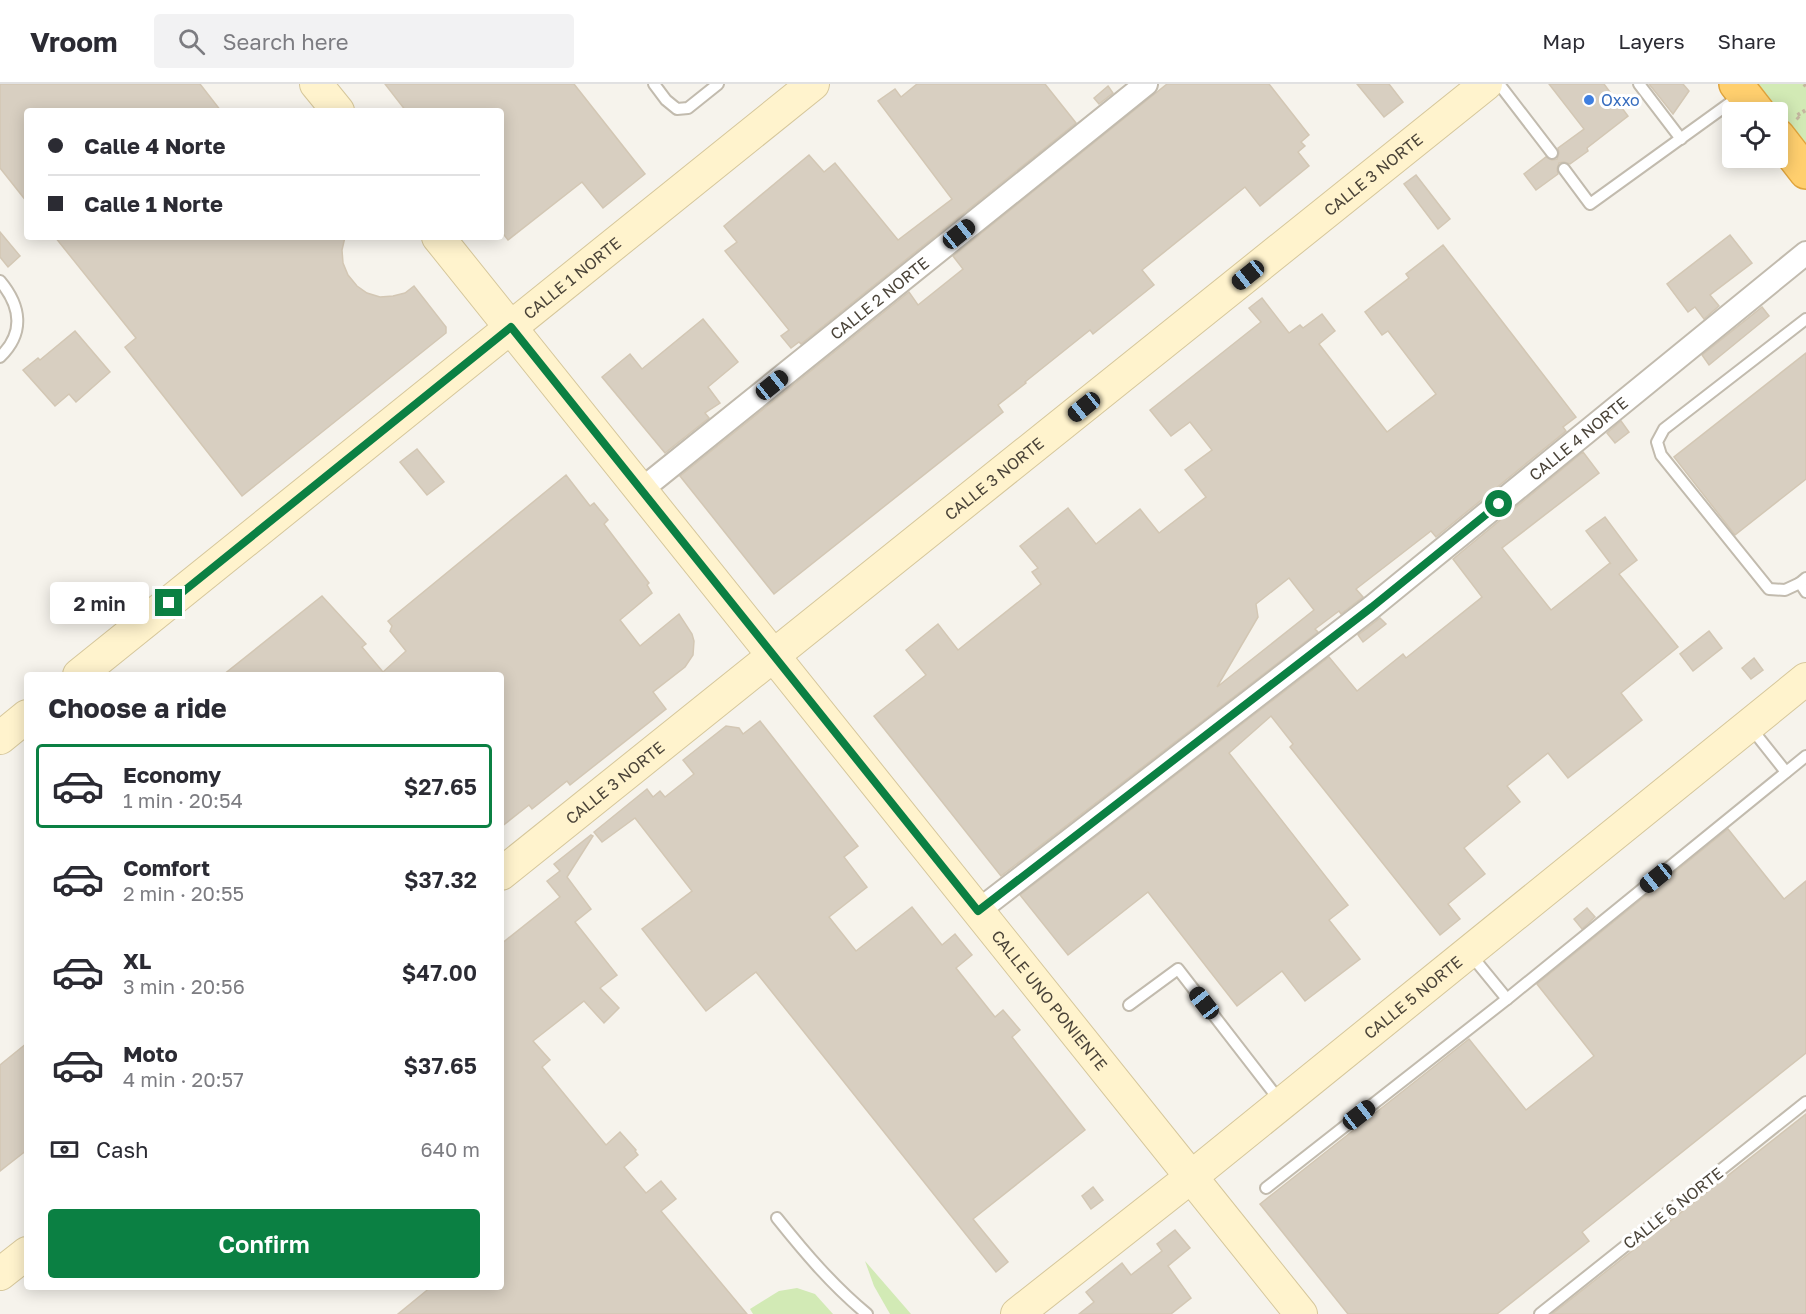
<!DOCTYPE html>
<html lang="en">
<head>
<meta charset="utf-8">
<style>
	:root { --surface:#fff; --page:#f2f2f3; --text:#2b2b33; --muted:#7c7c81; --line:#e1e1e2; --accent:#0b8043 }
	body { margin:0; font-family:"Golos Text",sans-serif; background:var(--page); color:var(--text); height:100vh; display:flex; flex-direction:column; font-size:22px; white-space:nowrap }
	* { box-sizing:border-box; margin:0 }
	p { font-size:20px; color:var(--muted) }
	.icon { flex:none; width:33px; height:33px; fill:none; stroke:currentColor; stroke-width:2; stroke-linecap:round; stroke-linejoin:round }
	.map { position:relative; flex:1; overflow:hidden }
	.sheet { position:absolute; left:24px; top:588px; width:480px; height:618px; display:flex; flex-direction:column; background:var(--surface); border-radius:6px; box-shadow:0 3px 15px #0003 }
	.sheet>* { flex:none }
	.guide { position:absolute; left:24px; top:24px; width:480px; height:132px; border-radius:6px; box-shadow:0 3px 15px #0003; display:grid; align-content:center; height:132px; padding:0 24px; background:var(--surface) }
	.controls { position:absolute; left:1722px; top:18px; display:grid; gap:12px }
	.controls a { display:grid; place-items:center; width:66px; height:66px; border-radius:6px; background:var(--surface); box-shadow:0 3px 15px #0003; font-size:30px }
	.end { position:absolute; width:27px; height:27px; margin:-14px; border:8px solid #0b8043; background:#fff; box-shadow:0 0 0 3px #fff }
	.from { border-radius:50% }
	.bubble { position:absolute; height:42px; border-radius:6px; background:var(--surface); box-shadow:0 3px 15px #0003; font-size:20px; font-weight:600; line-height:42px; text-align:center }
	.car { position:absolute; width:18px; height:36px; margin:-18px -9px; border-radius:8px; box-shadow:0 0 4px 2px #0007; background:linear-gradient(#222 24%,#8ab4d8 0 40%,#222 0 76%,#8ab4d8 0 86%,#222 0) }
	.guide b { display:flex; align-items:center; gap:21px; height:57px; font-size:22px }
	.guide b+b { border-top:2px solid var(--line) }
	.guide i { width:15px; height:15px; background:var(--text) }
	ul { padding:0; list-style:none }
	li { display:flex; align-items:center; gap:18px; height:84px; margin:0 12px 9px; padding:0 12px; border:3px solid transparent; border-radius:6px }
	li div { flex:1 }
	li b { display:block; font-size:22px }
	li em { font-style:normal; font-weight:600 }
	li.on { border-color:var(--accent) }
	li>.icon { width:54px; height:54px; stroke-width:1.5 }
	h2 { padding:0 24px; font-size:27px; line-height:72px }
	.pay { display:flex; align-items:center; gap:15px; height:66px; padding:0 24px; font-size:22px }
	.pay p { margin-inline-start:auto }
	.primary-button { display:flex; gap:12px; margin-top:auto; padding:12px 24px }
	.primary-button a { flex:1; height:69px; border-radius:6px; background:var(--accent); color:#fff; font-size:24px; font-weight:600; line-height:69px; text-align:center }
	header { display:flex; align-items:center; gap:36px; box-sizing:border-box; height:84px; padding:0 30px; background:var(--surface); border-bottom:2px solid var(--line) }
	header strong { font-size:28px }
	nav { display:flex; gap:33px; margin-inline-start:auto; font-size:21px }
	.search { width:420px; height:54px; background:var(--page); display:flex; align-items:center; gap:15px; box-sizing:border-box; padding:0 21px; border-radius:6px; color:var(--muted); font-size:22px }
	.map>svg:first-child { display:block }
</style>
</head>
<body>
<header>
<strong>Vroom</strong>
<div class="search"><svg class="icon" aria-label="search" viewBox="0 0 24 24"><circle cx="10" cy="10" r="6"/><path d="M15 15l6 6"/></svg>Search here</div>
<nav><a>Map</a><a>Layers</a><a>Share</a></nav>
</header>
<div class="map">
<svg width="1806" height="1230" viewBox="0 0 1806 1230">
	<rect width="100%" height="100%" fill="#f6f3ec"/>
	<g fill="#d2eab5">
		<path d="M1758,0H1806V59Z"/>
		<path d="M865,1177L911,1230H890L874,1202Z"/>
		<path d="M797,1204L815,1210L833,1230H753L750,1225L779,1207Z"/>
	</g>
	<g fill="#d8cfc1" stroke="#d3c7b4" stroke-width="1.5" fill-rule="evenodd">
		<path d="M0,0H200L221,27H27V118L0,84Z"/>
		<path d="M385,0H574L645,90L603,124L582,98L508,156L501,147V27H406Z"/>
		<path d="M917,0H1045L1076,39L801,260L799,258L791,264L781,252L789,246L725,167L737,158L724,142L809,71L824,88L835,79L898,156L952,115L878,17L895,5L901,13Z"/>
		<path d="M1167,0H1269L1309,51L1301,58L1305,62L1298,68L1309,82L1260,122L1245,103L1142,186L1154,201L1093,250L1090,246L1025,298L1026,299L998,321L1003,328L774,510L680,392L909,208L918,221L963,185L953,172Z"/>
		<path d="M1357,0H1389L1403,18L1384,33Z"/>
		<path d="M1549,0H1604L1628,32L1587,64L1588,67L1570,80L1564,78L1559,79L1557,85L1558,90L1536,106L1524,90L1546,73L1552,76L1557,75L1559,69L1558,64L1584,45Z"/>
		<path d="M1649,0H1683L1689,7L1673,30Z"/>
		<path d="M1108,2L1113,9L1099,20L1094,14Z"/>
		<path d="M1416,91L1450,135L1438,145L1404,100Z"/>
		<path d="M0,148L20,172L8,183L0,173Z"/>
		<path d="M1730,151L1752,179L1710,211L1719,222L1704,235L1695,223L1688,228L1667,200Z"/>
		<path d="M55,153H345L342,166L343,179L348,191L357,202L367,209L380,213L393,212L405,209L414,202L446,243V249L242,412L125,263L136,254Z"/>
		<path d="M1443,161L1576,333L1563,343L1566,347L1436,453L1431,447L1356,505L1363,513L1341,530L1339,527L1315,545L1318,548L1001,792L874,632L926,591L906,566L938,540L958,566L1041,500L1032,488L1038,484L1020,462L1068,424L1096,460L1140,425L1159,449L1206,413L1185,386L1212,366L1190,338L1171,352L1150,326L1261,238L1249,224L1262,214L1289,249L1300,241L1303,244L1322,230L1335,247L1319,260L1387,348L1436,310L1388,247L1382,251L1365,228L1409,194L1406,190ZM1289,494L1314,526L1217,603L1258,533L1256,520Z"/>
		<path d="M1762,223L1769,232L1709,281L1702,271Z"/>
		<path d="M703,235L738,278L708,303L720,319L705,329L709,334L665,369L602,293L630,270L642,285Z"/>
		<path d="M75,247L110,288L76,318L69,310L55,322L23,286L38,274L40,276Z"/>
		<path d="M1806,269V395L1735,451L1674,373Z"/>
		<path d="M1621,337L1629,348L1615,359L1607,349Z"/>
		<path d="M417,365L444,398L427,411L400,378Z"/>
		<path d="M1583,368L1599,389L1502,464L1551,526L1610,479L1611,480L1586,447L1605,433L1637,476L1619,490L1678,563L1621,609L1642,636L1568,694L1548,669L1507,702L1520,718L1464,764L1485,790L1448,820L1460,835L1440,851L1290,663L1293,660L1271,632L1229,669L1348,821L1329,836L1360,875L1305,917L1282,887L1237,922L1148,808L1068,871L1020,811L1329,573L1357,607L1403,570L1406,574L1482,513L1453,475Z"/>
		<path d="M566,391L590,422L594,419L608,436L604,440L649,499L647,501L652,509L620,536L640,562L679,530L692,550L694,557L693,571L685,583L653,608L666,625L570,701L567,697L532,725L529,721L501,743V591H223L322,512L366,560L362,563L383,588L406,567L390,547L392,542L388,537Z"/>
		<path d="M1380,534L1386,540L1363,558L1358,551Z"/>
		<path d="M1709,547L1722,564L1693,587L1680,570Z"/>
		<path d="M1754,574L1763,586L1751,595L1742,584Z"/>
		<path d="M760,637L858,762L844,773L867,803L829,833L856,867L912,823L942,861L955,850L972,871L956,884L995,933L1003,926L1020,946L1012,953L1085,1046L973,1135L1008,1178L996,1188L756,888L706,927L642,845L692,807L635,734L602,758L594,748L647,705L653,713L660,707L665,713L694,690L683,676L726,642L739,644L743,650Z"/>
		<path d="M1728,745L1784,815L1806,797V969L1582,1148L1589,1157L1497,1230H1348L1260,1120L1469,955L1526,1026L1594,972L1537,900Z"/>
		<path d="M591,751L593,752L567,793L591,825L575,838L617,891L600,904L619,924L604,939L584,917L533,957L550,976L542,983L606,1061L620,1048L636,1066L635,1067L638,1071L624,1083L646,1109L661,1097L676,1115L661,1127L747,1230H398L431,1203H501V860L560,813L547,797L560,787L554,780Z"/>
		<path d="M1587,824L1595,833L1582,845L1574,835Z"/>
		<path d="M27,959V1066L0,1087V981Z"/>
		<path d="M1806,1030V1230H1552L1599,1193Z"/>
		<path d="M1093,1103L1103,1116L1091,1125L1082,1112Z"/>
		<path d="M1175,1146L1190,1164L1168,1182L1191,1214L1171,1230H1079L1094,1218L1086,1208L1122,1179L1131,1191L1162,1167L1157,1160Z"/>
	</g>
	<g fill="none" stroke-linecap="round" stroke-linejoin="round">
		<g stroke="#c2bbae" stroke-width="14">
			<g id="lane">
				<path d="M654,0L666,16L677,25L688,24L718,0"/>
				<path d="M1499,0L1552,69"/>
				<path d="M1639,0L1681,55"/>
				<path d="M1564,85L1590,120L1741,11"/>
				<path d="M0,197C21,222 25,249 0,273"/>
				<path d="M1806,494L1800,499L1806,508"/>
				<path d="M1800,499L1785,506L1769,505L1661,371L1657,358L1664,345L1806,235"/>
				<path d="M1751,644L1786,688"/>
				<path d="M1507,915L1806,672"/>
				<path d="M1129,921L1178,885L1280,1017"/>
				<path d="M1266,1104L1507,915L1471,871"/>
				<path d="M777,1134C805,1169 833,1202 867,1230"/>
				<path d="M1540,1230L1806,1018"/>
			</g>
		</g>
		<g stroke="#c2bbae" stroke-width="26">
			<g id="street">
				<path id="s1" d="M641,406L1146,0"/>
				<path id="s2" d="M978,827L1372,523L1806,169"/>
			</g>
		</g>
		<g stroke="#d6c79b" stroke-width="34">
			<g id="secondary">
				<path d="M316,0L338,27"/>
				<path id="s3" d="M438,153L1301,1230"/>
				<path id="s4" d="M79,591L813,0"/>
				<path d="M0,654L27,632"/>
				<path id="s5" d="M501,790L1486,0"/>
				<path d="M0,1190L27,1169"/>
				<path id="s6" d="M1017,1230L1191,1093L1806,595"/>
			</g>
		</g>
		<g stroke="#e0a43c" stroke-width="36">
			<g id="highway">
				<path d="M1736,0L1758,28"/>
				<path d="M1778,52L1806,88"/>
			</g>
		</g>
		<g stroke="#c4b79f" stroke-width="4" stroke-dasharray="3 3" stroke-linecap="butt">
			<path d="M1804,0L1806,2"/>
			<path d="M1799,35L1796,32L1806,26"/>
		</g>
		<use href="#lane" stroke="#fff" stroke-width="10"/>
		<use href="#street" stroke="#fff" stroke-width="22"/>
		<use href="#secondary" stroke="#fff3cd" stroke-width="32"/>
		<use href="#highway" stroke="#ffcf6e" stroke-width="33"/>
	</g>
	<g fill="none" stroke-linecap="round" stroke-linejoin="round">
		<path stroke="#0b8043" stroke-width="8" d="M169,519L511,243L978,827L1372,523L1499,420"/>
	</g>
	<circle fill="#3f7fe0" stroke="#fff" stroke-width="2" cx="1589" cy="16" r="6"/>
	<g text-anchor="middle" stroke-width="6" stroke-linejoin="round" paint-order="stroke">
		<g font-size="16" fill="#366cbe" stroke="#fff" text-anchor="start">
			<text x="1601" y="22">Oxxo</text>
		</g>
		<g font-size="16" fill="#4b4439" stroke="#fff">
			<text dy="6" stroke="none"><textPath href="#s5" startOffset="1118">CALLE 3 NORTE</textPath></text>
			<text dy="6" stroke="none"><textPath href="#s4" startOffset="633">CALLE 1 NORTE</textPath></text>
			<text dy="6" stroke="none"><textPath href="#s1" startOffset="306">CALLE 2 NORTE</textPath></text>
			<text dy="6" stroke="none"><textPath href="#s2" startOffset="764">CALLE 4 NORTE</textPath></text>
			<text dy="6" stroke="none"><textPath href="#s5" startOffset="632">CALLE 3 NORTE</textPath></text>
			<text dy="6" stroke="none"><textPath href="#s5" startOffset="146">CALLE 3 NORTE</textPath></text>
			<text dy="6" stroke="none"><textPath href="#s6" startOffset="507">CALLE 5 NORTE</textPath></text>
			<text dy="6" stroke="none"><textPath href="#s3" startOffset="978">CALLE UNO PONIENTE</textPath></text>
			<text transform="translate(1673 1124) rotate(-38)" y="6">CALLE 6 NORTE</text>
		</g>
	</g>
</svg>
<div class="controls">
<a><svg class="icon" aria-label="locate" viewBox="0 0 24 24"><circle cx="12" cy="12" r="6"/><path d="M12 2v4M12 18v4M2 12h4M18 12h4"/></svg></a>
</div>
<i class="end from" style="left:1499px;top:420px"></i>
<i class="end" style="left:169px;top:519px"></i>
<div class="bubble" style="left:50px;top:498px;width:99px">2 min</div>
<i class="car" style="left:959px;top:150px;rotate:51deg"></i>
<i class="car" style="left:1248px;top:191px;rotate:231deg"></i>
<i class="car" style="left:772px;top:301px;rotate:51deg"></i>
<i class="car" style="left:1084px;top:323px;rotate:231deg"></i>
<i class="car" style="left:1656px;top:794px;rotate:231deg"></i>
<i class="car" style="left:1204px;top:919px;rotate:322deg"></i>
<i class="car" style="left:1359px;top:1031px;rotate:52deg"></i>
<div class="guide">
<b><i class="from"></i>Calle 4 Norte</b>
<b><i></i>Calle 1 Norte</b>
</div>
<section class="sheet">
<h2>Choose a ride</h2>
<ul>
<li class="on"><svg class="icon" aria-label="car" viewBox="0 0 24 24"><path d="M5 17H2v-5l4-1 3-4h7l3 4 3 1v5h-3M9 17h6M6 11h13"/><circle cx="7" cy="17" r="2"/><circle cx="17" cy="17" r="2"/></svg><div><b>Economy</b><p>1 min · 20:54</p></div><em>$27.65</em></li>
<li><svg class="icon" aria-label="car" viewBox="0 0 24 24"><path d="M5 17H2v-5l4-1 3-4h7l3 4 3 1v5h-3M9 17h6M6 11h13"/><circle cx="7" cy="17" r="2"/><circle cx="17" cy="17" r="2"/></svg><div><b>Comfort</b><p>2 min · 20:55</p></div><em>$37.32</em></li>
<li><svg class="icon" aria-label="car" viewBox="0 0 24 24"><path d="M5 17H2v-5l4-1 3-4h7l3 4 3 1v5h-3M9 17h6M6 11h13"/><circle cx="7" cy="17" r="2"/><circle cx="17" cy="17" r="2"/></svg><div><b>XL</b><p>3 min · 20:56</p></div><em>$47.00</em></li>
<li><svg class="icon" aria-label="car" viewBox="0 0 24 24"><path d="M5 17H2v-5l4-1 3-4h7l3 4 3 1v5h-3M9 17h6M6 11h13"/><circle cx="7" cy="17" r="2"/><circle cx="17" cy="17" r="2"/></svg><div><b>Moto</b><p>4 min · 20:57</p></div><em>$37.65</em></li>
</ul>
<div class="pay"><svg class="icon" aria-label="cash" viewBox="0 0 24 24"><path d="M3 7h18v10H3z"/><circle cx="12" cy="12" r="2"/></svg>Cash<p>640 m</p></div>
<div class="primary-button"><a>Confirm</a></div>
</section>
</div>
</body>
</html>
